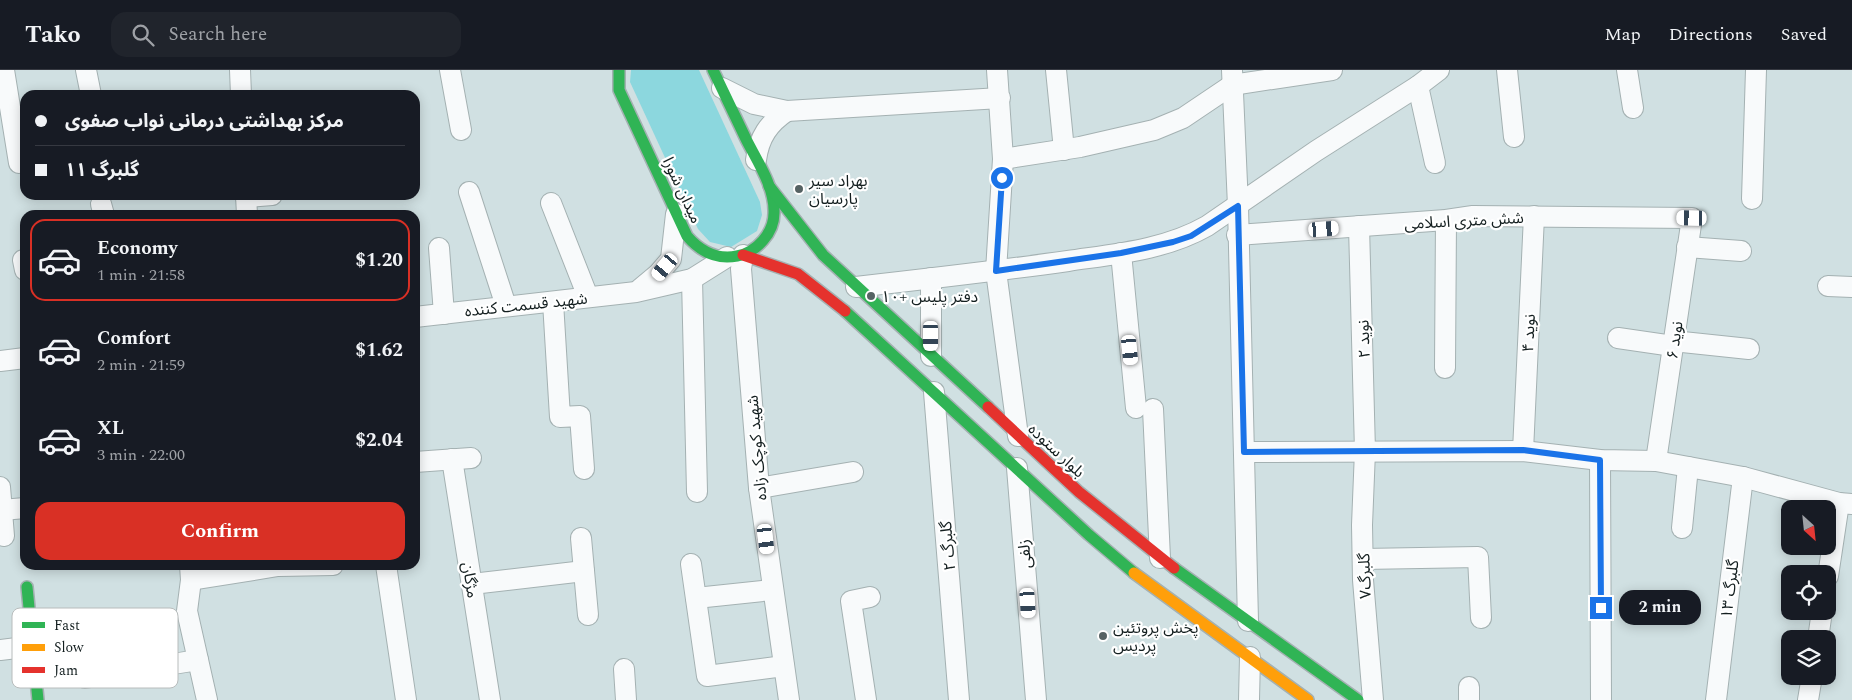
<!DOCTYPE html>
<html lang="en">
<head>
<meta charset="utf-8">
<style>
	:root { --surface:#171b24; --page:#20242c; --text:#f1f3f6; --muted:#9ea1a6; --line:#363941; --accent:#d93025 }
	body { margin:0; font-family:Spectral,"Noto Sans Arabic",serif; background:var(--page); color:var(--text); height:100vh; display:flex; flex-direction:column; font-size:19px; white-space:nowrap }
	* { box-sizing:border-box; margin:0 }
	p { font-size:16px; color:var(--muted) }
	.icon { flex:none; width:28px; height:28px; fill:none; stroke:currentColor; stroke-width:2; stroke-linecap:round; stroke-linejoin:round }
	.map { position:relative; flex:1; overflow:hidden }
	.panel { position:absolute; left:20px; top:140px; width:400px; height:360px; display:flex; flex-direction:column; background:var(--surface); border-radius:15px; box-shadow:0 2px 12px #0003 }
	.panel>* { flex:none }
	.banner { position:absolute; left:20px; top:20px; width:400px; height:110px; border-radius:15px; box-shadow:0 2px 12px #0003; display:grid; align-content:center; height:110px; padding:0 15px; background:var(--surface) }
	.needle { width:32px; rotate:153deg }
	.buttons { position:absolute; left:1781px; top:430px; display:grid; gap:10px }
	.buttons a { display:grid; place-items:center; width:55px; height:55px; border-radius:10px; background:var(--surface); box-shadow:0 2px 12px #0003; font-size:25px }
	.end { position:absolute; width:22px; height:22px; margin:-11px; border:6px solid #1a73e8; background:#fff; box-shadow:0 0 0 2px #fff }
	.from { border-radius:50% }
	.bubble { position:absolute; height:35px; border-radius:15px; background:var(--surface); box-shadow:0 2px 12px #0003; font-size:16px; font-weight:700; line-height:35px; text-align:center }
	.car { position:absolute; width:15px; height:30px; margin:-15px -8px; border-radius:6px; box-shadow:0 0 4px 1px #0007; background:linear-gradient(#fff 24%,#345 0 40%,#fff 0 76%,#345 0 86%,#fff 0) }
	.banner b { display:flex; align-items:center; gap:18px; height:48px; font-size:19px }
	.banner b+b { border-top:1px solid var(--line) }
	.banner i { width:12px; height:12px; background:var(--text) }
	ul { padding:9px 0 0; list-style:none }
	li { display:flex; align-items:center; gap:15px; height:82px; margin:0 10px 8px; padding:0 5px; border:2px solid transparent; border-radius:15px }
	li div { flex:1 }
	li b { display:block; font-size:19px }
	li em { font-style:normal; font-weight:700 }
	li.on { border-color:var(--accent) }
	li>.icon { width:45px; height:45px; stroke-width:1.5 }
	.action { display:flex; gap:10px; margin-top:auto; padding:10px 15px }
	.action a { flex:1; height:58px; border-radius:15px; background:var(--accent); color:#fff; font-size:20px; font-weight:700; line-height:58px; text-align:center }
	header { display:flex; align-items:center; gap:30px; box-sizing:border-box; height:70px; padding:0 25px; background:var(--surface); border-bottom:1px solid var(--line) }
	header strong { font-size:24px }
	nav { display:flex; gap:28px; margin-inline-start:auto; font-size:18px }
	.search { width:350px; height:45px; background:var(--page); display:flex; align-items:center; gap:12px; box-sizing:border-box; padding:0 18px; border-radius:15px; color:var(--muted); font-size:19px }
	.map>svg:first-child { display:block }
</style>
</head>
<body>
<header>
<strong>Tako</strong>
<div class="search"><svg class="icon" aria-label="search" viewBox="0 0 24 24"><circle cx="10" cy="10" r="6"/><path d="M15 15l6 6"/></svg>Search here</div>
<nav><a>Map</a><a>Directions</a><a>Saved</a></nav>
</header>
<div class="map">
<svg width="1852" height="630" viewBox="0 0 1852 630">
	<rect width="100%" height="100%" fill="#d0e0e2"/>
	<path fill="#8cd7de" d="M631,0H699L760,132L762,145L757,161L731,177L710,172L698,159L630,12Z"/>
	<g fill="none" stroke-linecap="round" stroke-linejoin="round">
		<g stroke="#a4b1b2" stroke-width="22">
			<g id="street">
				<path d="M4,0L19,93"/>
				<path d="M86,0L91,25"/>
				<path d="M240,0L241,25"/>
				<path d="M450,0L461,60"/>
				<path d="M997,0L1003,89L996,201L1018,366"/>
				<path d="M1056,0L1064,80"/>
				<path d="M1232,0L1238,136L1248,551"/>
				<path d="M1507,0L1514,67"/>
				<path d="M1627,0L1633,38"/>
				<path d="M1418,16L1435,93"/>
				<path d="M722,18L754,34L787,41L1000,28"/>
				<path d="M1003,89L1080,77L1154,60L1183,48L1232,15L1332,0"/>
				<path d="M756,90C759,67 769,53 787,41"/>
				<path d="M469,122L506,236"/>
				<path d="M246,125L247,145"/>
				<path d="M246,127L272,125"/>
				<path d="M1752,129L1756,0"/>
				<path d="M551,133L588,227"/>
				<path d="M101,134L104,145"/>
				<path d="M1359,156L1365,381L1362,455L1363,510L1373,630"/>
				<path d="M1237,165L1446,150L1473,146L1692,148L1656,391"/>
				<path d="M1687,177L1741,181"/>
				<path d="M439,178L444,244"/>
				<path d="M1121,183L1136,338"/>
				<path d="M743,185L741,199L759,418L789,630"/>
				<path d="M23,190L25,200"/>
				<path d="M692,209L697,422"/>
				<path d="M1828,216L1852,217"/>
				<path d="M856,217C927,209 997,201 1068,191C1115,184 1165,180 1207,156L1316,81L1418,16L1439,0"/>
				<path d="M640,219L658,204L671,189L676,144"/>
				<path d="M553,232L560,347L580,346L584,399"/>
				<path d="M415,247L636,222L692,209L727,187"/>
				<path d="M1618,268L1673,276"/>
				<path d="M1673,271L1749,279"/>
				<path d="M931,286V208"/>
				<path d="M0,291L25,288"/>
				<path d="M1445,298L1446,150"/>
				<path d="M934,322L959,630"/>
				<path d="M1153,339L1160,488"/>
				<path d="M1523,381L1534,146"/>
				<path d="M1244,382L1523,381L1600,390L1656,391L1743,407L1839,433L1852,434"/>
				<path d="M452,389L490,630"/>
				<path d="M1600,390L1601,630"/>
				<path d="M415,392L471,388"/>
				<path d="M1017,398L1036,630"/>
				<path d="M0,417L4,466"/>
				<path d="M759,418L853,402"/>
				<path d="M2,440L25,438"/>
				<path d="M1682,458L1688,397"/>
				<path d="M581,468L588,545"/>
				<path d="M1363,489L1478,487L1481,548"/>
				<path d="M691,494L707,606L784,596"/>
				<path d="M190,495L191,510L187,541L207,630"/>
				<path d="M386,495L406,630"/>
				<path d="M1828,506L1839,433"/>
				<path d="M191,510L278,496L333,495"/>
				<path d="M472,514L584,501"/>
				<path d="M696,528L772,520"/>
				<path d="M1818,569L1822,541"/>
				<path d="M0,580L33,576"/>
				<path d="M624,599L626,630"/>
				<path d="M85,608L198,590"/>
				<path d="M1469,617V630"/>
				<path d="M866,630L851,531L870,527"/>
				<path d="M1249,630L1250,587"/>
				<path d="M1716,630L1743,407"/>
				<path d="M1808,630L1812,606"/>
			</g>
		</g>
		<g stroke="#a4b1b2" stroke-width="14">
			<g id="fast">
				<path d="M619,0V20L687,166C700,181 717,190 737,186C757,182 774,163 774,143C775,117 757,91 746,69C735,46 724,23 713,0"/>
				<path d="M769,116L823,185L988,337"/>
				<path d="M845,241L1089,465L1134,503"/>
				<path d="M1174,498L1358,630"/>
				<path d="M27,517L38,630"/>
			</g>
		</g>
		<g stroke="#a4b1b2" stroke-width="14">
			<path id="slow" d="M1134,503L1308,630"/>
		</g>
		<g stroke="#a4b1b2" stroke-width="14">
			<g id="jam">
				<path d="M743,185L798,204L845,241"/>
				<path d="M988,337L1079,422L1174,498"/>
			</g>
		</g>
		<use href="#street" stroke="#f8fafb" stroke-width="20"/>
		<use href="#fast" stroke="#30b455" stroke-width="11"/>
		<use href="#slow" stroke="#ff9f0a" stroke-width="11"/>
		<use href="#jam" stroke="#e5322d" stroke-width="11"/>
	</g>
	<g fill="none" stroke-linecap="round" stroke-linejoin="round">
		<path stroke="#1a73e8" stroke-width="6" d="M1002,108L996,201L1121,183L1173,172L1191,166L1238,136L1244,382L1523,380L1600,390L1601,538"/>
	</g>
	<g fill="#556263" stroke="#fff" stroke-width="2">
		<circle cx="799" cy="119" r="5"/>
		<circle cx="871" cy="226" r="5"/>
		<circle cx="1103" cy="566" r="5"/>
	</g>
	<g text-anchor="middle" stroke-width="4.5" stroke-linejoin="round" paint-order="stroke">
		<g font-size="16" fill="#131e1f" stroke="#fff" text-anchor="start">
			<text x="809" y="116">بهراد سیر<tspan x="809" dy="18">پارسیان</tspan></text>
			<text x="881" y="232">دفتر پلیس +۱۰</text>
			<text x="1113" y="563">پخش پروتئین<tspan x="1113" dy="18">پردیس</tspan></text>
		</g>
		<g font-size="16" fill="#131e1f" stroke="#fff">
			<text transform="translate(683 120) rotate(65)" y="6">میدان شورا</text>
			<text transform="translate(1464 150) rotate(-3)" y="6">شش متری اسلامی</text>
			<text transform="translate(526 234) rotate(-6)" y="6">شهید قسمت کننده</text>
			<text transform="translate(1528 263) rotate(-87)" y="6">نوید ۴</text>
			<text transform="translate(1363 269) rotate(-92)" y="6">نوید ۲</text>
			<text transform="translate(1674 270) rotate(-82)" y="6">نوید ۶</text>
			<text transform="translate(756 378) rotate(-95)" y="6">شهید کوچک زاده</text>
			<text transform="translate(1057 380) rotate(43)" y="6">بلوار ستوده</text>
			<text transform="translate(947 476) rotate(-95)" y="6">گلبرگ ۲</text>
			<text transform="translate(1024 484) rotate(-95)" y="6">زلفی</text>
			<text transform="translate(1364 506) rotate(-92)" y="6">گلبرگ۷</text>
			<text transform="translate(471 510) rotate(81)" y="6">مژگان</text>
			<text transform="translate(1729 519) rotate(-83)" y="6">گلبرگ ۱۳</text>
		</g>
	</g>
	<rect x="12" y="538" width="166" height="80" rx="8" fill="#fff" stroke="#b8bcbc" stroke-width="1"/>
	<rect x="22" y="552" width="23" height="6" fill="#30b455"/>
	<rect x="22" y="574" width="23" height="7" fill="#ff9f0a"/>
	<rect x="22" y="597" width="23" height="6" fill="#e5322d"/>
	<g font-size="14" fill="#131e1f">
		<text x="54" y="560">Fast</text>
		<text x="54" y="582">Slow</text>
		<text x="54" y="605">Jam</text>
	</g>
</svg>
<div class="buttons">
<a><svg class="needle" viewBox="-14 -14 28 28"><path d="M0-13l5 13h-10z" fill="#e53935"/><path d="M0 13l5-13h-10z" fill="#9ea1a6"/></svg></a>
<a><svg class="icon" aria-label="locate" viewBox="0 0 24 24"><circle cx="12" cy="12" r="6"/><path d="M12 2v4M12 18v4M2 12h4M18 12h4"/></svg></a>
<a><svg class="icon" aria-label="layers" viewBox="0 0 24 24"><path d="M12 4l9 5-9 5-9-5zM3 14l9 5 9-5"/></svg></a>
</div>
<i class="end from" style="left:1002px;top:108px"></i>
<i class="end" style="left:1601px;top:538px"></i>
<div class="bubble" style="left:1619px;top:520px;width:82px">2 min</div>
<i class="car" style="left:1692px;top:148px;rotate:271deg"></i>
<i class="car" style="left:1324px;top:159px;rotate:86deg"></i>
<i class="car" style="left:665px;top:197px;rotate:220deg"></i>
<i class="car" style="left:931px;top:266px;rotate:180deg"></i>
<i class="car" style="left:1130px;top:280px;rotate:174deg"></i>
<i class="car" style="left:766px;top:469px;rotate:173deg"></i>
<i class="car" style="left:1028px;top:533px;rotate:176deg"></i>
<div class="banner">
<b><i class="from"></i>مرکز بهداشتی درمانی نواب صفوی</b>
<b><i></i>گلبرگ ۱۱</b>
</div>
<section class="panel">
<ul>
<li class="on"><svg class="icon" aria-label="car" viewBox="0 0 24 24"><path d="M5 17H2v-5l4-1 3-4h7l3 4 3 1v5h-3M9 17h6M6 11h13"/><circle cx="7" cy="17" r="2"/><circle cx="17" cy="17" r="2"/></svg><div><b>Economy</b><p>1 min · 21:58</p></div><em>$1.20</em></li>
<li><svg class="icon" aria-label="car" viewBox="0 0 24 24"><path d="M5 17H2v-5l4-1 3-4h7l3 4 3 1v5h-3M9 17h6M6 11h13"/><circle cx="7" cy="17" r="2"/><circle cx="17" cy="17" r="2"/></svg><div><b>Comfort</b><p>2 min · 21:59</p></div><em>$1.62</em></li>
<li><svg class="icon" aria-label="car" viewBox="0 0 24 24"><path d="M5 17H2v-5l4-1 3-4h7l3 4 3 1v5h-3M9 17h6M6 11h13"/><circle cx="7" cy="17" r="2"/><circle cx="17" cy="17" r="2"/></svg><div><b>XL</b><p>3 min · 22:00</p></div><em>$2.04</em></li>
</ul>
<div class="action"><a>Confirm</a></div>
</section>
</div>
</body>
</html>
